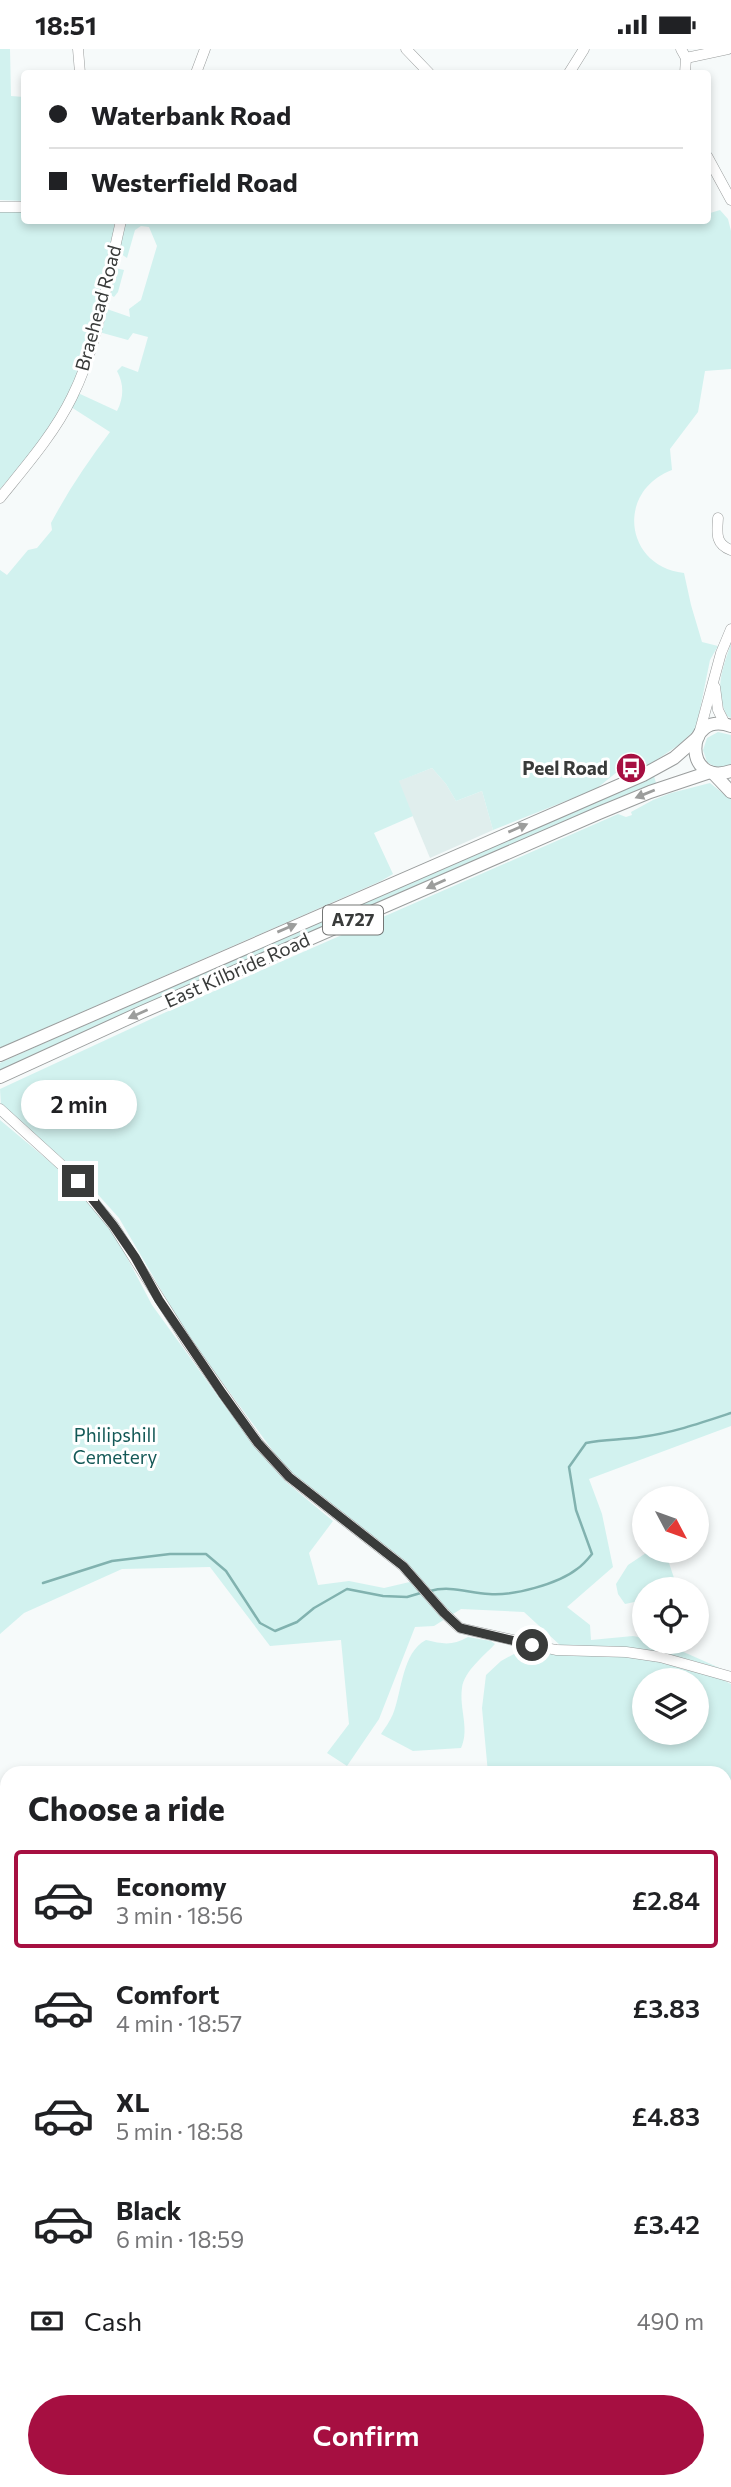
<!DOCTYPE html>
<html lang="en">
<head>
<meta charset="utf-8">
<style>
	:root { --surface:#fff; --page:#f2f2f2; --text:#202124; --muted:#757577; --line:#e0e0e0; --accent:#a60f41 }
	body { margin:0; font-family:Commissioner,sans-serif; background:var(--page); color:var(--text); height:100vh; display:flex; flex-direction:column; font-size:26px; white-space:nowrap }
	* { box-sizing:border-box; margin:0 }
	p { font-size:23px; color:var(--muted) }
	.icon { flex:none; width:38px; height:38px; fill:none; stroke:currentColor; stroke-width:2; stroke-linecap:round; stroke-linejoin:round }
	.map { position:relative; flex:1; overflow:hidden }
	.details { position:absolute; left:0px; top:1717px; width:732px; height:723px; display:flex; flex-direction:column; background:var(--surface); border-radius:21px 21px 0 0; box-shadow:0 4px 10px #0003 }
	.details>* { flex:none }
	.banner { position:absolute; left:21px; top:21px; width:690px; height:154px; border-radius:7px; box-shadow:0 4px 10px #0003; display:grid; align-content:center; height:154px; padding:0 28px; background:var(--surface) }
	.needle { width:46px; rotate:131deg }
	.tools { position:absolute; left:632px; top:1437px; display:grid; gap:14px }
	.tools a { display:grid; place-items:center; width:77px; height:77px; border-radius:50%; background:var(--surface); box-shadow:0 4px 10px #0003; font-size:35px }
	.end { position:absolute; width:32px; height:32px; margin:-16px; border:9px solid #393b3a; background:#fff; box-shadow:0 0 0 4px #fff }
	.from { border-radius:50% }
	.bubble { position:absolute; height:49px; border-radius:24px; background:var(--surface); box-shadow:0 4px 10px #0003; font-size:23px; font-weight:600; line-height:49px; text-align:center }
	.banner b { display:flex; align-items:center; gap:24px; height:66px; font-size:26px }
	.banner b+b { border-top:2px solid var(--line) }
	.banner i { width:18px; height:18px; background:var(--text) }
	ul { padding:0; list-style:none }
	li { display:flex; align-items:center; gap:21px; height:98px; margin:0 14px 10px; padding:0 14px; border:4px solid transparent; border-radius:7px }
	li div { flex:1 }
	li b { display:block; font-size:26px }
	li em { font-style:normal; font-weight:600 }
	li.current { border-color:var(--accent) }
	li>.icon { width:63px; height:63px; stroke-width:1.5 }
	h2 { padding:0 28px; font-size:32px; line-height:84px }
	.pay { display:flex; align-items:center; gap:18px; height:77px; padding:0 28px; font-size:26px }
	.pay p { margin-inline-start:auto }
	.cta { display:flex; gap:14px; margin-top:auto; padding:14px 28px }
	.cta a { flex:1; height:80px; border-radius:42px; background:var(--accent); color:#fff; font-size:28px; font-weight:600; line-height:80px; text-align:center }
	.status { display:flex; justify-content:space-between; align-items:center; height:49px; padding:0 35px; background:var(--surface); direction:ltr }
	.status svg { height:19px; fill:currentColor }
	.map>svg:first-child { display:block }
</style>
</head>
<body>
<div class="status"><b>18:51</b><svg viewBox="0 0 49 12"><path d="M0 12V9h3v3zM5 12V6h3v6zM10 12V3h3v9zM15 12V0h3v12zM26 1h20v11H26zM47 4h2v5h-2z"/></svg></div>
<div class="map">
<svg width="731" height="2438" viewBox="0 0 731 2438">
	<rect width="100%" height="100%" fill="#f6fafa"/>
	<path fill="#e0eeed" d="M432,719L446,735L456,752L482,742L493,781L430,809L398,732Z"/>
	<g fill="#d2f2ef" fill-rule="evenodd">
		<path d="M0,0H10L11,47L24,48V152L0,151Z"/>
		<path d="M0,161L24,162V172H114V181L90,293L69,349L38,396L0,440Z"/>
		<path d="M720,161L728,170L731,182V320L705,322L698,363L670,400L672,421C616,442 624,517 684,524L691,556L702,593L718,597L710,611L696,680L680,695L649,716L617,723L596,740L493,781L482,742L456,752L446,735L432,719L399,732L413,767L374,784L393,825L381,832L0,999V521L7,526L28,501L37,499L52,481L51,474C68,442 88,412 110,383L71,358L78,344L117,362C124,348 124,335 117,322L122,317L138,323L148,288L133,284L128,291L99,283L104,259L130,268L129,260L141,251L157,197L149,178L141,177L135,181L127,209L118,203L124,172H707V165Z"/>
		<path d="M115,219L124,221L118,243L114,248L108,244Z"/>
		<path d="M731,594V669L727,667C714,639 722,622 731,594Z"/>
		<path d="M718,683L731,686V716C722,720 715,719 707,713L703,701L707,689Z"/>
		<path d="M654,727L656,734L118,967L0,1023V1014L42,995Z"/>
		<path d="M710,734L725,746L729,745L731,748V1377L589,1430L602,1465L613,1518L567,1558L590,1576L591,1591L633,1587L644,1589V1592L661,1593L722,1620L668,1605L643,1601L561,1597L524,1563L461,1560L434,1577L415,1578L379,1670L347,1717L327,1704L349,1675L341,1591L270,1597L210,1518L122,1520L24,1564L0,1585V1071L55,1117L111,1178L152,1256L254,1397L286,1433L333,1472L309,1504L318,1536L349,1532L384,1539L414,1532L408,1515L290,1425L211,1318L178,1270L119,1169L76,1121L1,1057L0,1040L164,964L618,765L626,768L632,766L631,763L653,751L671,744Z"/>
		<path d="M649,1502H661L667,1508L675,1532L670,1540H644V1551L625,1555L618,1545L616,1535L628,1516Z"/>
		<path d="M468,1588L491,1592L495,1595C484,1607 464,1622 462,1639C459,1660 470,1680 461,1699L413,1702L381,1685C385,1679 390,1672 393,1665C402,1643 402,1603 426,1591C443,1595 452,1597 468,1588Z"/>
		<path d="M523,1600C585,1606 677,1604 731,1635V2438H0V1794H7V2432H724V1724H488L482,1659L486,1626L501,1612ZM644,1631H696V1684H644Z"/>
	</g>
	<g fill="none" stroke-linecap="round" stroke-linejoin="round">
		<g stroke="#81b2af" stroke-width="2.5">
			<path d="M43,1534L112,1512L170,1505H206L226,1522L260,1574L275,1582L297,1573L314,1559L347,1540L383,1547L407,1548L424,1543"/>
			<path d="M430,1542C450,1536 469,1544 489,1545C513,1547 558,1535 577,1520C583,1516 588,1510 592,1505L576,1461L569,1418L586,1394C604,1390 622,1391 641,1388C672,1384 701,1374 731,1364"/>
			<path d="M472,2432L475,2438"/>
		</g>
		<g stroke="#9a9d9d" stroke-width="11">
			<g id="minor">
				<path d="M78,0L80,24"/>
				<path d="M406,0L429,24"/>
				<path d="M681,0L686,9L685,24"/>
				<path d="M686,9L728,0"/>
				<path d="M196,24L205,0"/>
				<path d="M569,24L584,0"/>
				<path d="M707,107L731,151"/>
				<path d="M0,158H24"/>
				<path d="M0,449C25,418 54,385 72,348C99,294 107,230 121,172"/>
				<path d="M718,469C717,484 715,495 731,501"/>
				<path d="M715,638L718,661L725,675"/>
				<path d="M699,685L721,604L731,580"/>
				<path d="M0,1060L67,1121L113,1176L187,1293L258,1394L289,1428L403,1517L444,1564L460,1579L556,1601L626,1603L660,1608L731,1628"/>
			</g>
		</g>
		<g stroke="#9a9d9d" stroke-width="14">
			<g id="major">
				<path d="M731,677C684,660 683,739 731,722"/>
				<path d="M713,724L731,743"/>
				<path d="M0,1006L643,726L674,709L698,688"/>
				<path d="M0,1028L142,963L599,764L650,743L710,723"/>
			</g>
		</g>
		<use href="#minor" stroke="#fff" stroke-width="10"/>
		<use href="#major" stroke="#fff" stroke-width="12"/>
	</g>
	<defs><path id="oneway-solid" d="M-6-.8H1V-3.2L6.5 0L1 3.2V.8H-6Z" transform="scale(1.75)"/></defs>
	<g fill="#9c9d9c">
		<use href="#oneway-solid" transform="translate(645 745) rotate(158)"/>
		<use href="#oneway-solid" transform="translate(518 779) rotate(-23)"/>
		<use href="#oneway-solid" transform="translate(436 835) rotate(156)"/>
		<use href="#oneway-solid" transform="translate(287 879) rotate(-23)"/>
		<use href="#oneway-solid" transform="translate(138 965) rotate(156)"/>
	</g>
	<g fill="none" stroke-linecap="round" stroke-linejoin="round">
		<path stroke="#393b3a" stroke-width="9" d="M78,1132L113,1176L135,1208L159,1251L222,1344L258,1394L289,1428L403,1517L444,1564L460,1579L532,1596"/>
	</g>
	<defs>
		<g id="bus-disc" transform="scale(1.575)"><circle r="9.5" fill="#a60f41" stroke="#fff"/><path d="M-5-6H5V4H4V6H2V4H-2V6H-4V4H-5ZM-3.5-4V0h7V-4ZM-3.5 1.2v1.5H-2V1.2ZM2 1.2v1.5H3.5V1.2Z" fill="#fff"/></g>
	</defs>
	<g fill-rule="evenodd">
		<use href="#bus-disc" x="631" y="719"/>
	</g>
	<g text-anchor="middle" stroke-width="6" stroke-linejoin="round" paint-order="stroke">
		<rect fill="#fff" stroke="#747675" stroke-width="2" x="323" y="856.5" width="60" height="29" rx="5"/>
		<g font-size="18" font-weight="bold" fill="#393b3a">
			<text x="353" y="877">A727</text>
		</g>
		<g font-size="19" fill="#393b3a" stroke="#fff">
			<text transform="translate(98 259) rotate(-75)" y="7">Braehead Road</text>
			<text transform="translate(237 921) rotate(-24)" y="7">East Kilbride Road</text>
		</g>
		<g font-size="19" font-weight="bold" fill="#393b3a" stroke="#fff" text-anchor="end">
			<text x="608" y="726">Peel Road</text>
		</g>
		<g font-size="19" fill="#145957" stroke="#fff">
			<text x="115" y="1393">Philipshill<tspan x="115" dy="22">Cemetery</tspan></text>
		</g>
	</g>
</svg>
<div class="tools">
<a><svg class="needle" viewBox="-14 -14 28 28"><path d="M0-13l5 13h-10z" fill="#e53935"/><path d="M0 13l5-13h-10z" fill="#757577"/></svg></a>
<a><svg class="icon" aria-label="locate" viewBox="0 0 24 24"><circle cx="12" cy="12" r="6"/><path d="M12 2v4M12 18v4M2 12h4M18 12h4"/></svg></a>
<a><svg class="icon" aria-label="layers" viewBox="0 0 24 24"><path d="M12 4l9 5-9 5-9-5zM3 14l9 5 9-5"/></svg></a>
</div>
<i class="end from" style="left:532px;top:1596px"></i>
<i class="end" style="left:78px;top:1132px"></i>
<div class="bubble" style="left:21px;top:1031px;width:116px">2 min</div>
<div class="banner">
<b><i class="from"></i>Waterbank Road</b>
<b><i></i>Westerfield Road</b>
</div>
<section class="details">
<h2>Choose a ride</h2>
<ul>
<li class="current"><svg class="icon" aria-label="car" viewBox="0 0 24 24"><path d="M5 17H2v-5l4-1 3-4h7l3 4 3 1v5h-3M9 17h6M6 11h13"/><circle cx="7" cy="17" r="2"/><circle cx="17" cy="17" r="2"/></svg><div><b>Economy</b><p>3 min · 18:56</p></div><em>£2.84</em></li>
<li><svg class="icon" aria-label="car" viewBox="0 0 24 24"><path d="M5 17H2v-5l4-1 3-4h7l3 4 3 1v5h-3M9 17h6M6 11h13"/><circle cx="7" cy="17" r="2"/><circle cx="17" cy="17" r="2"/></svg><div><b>Comfort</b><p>4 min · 18:57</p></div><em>£3.83</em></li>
<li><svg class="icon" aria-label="car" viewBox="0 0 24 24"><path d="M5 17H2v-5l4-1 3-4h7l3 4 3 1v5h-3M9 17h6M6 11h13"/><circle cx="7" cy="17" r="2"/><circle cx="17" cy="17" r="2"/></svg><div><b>XL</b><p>5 min · 18:58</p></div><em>£4.83</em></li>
<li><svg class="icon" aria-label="car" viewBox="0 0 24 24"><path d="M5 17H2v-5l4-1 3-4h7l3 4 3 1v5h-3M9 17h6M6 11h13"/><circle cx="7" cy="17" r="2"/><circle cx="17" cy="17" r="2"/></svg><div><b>Black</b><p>6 min · 18:59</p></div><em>£3.42</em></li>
</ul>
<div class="pay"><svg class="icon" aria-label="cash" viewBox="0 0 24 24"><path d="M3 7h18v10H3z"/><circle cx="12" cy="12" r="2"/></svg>Cash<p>490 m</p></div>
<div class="cta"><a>Confirm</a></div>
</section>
</div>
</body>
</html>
